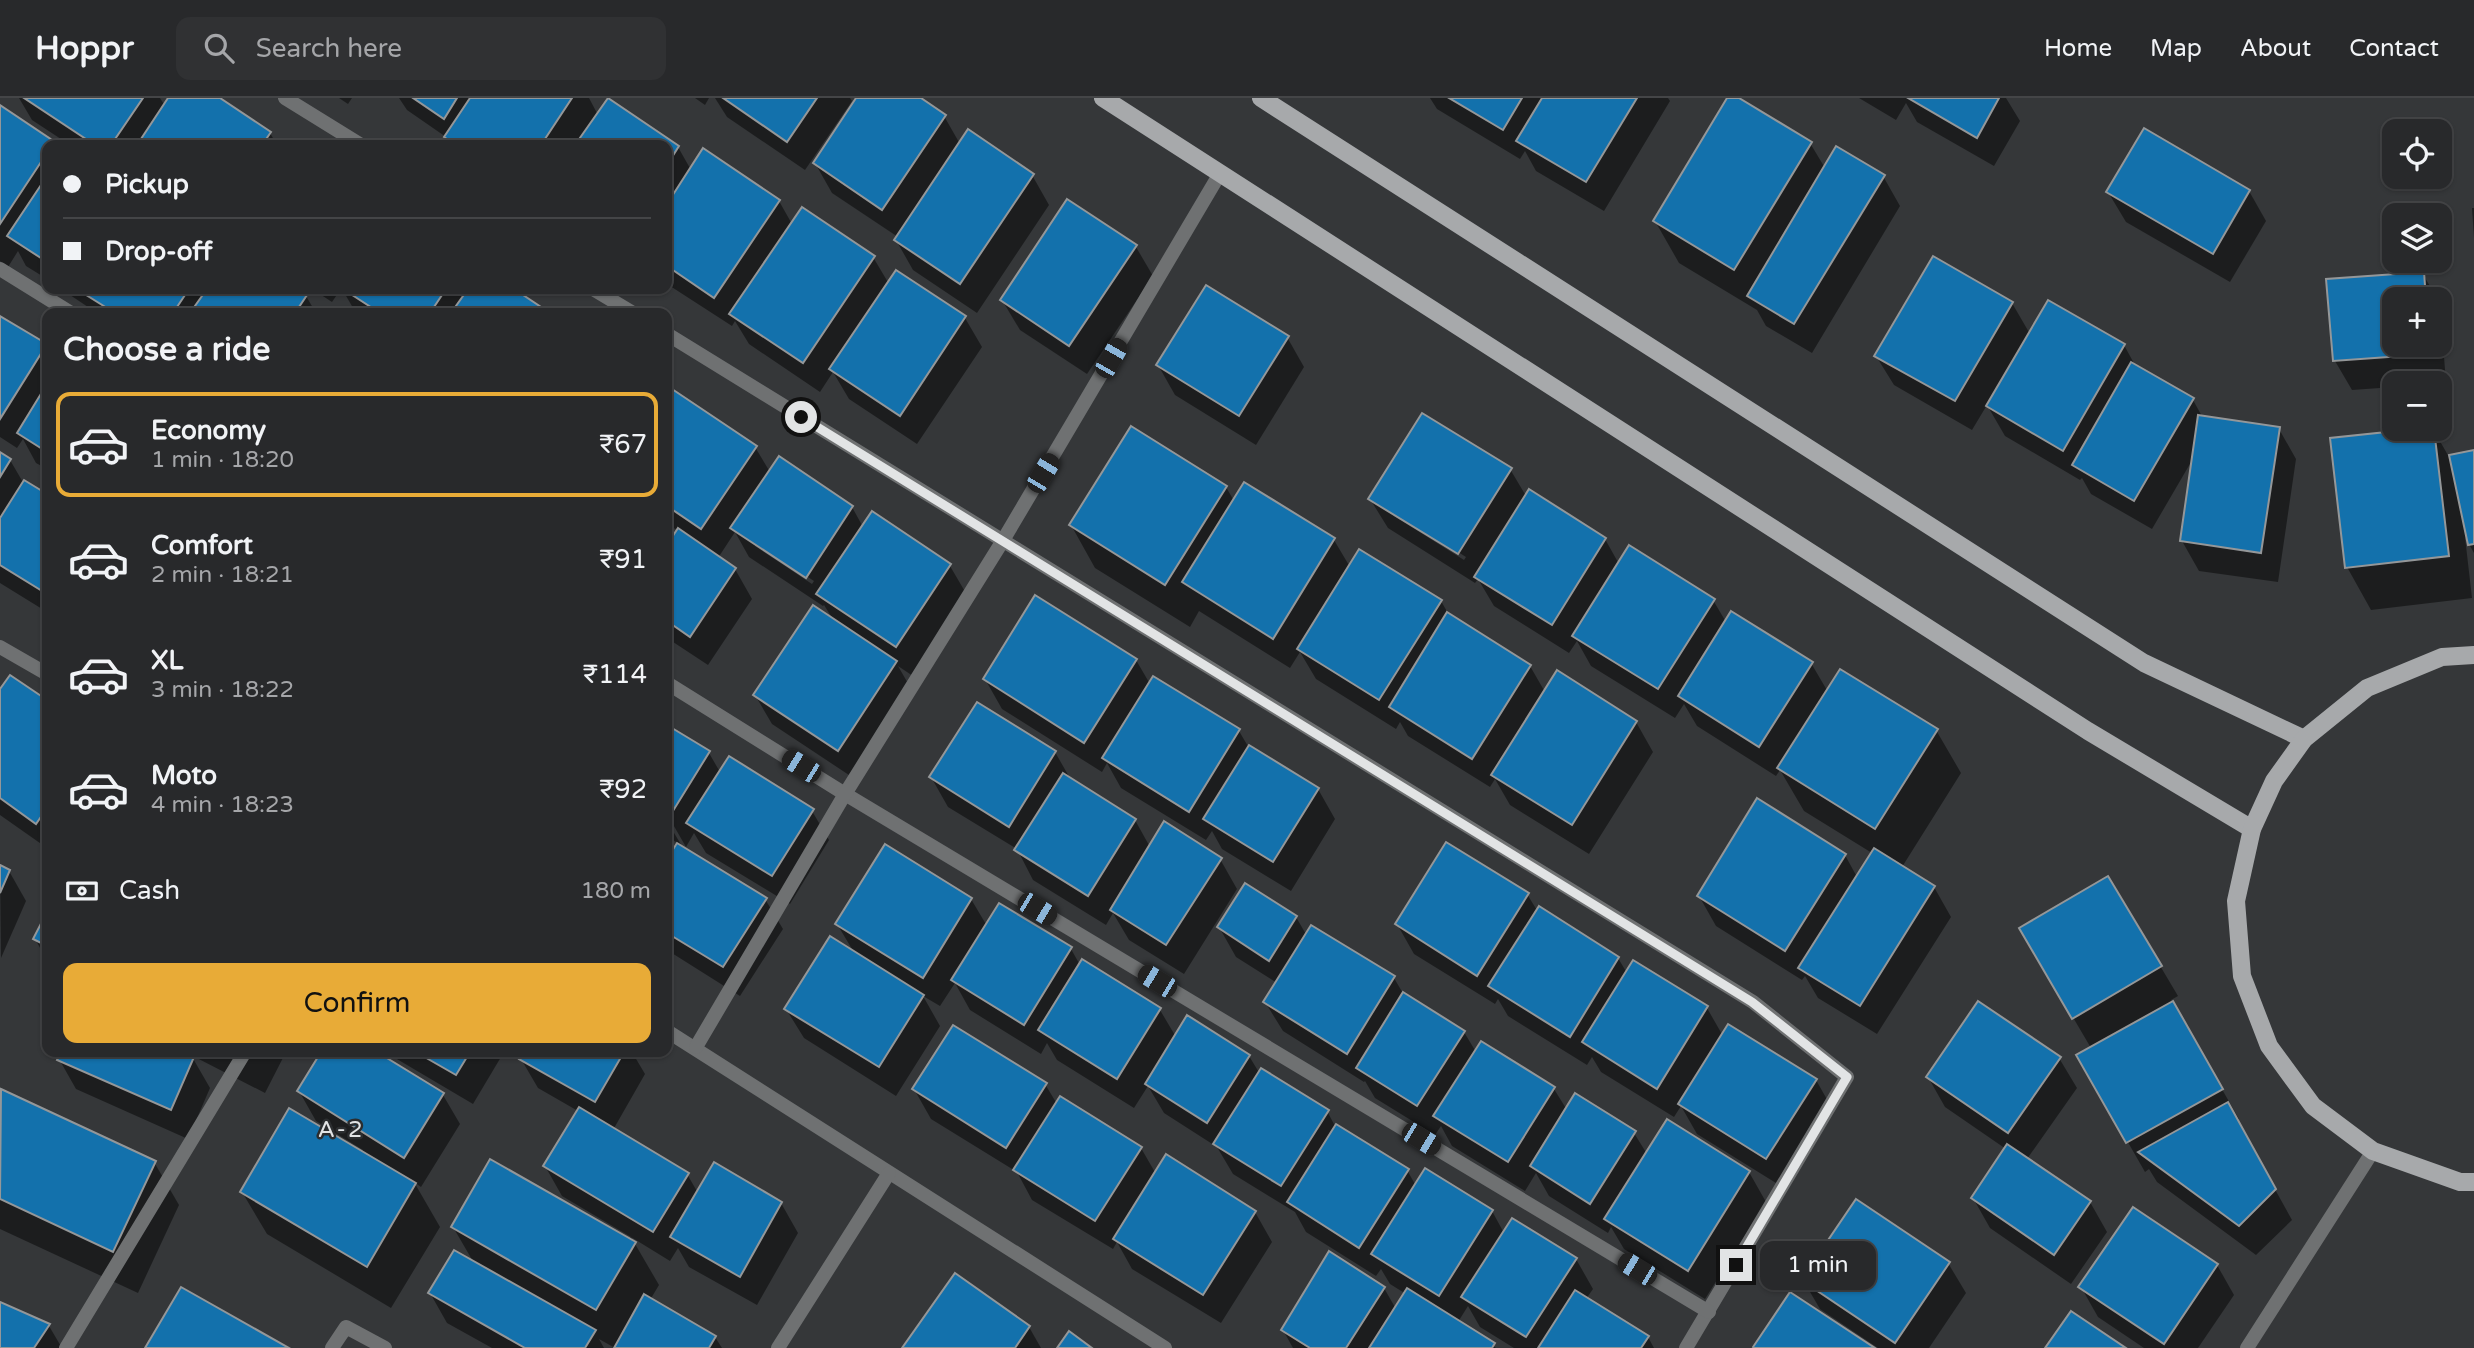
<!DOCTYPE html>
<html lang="en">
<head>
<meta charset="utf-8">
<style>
	:root { --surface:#28292b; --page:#303133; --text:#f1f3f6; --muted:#a5a6a9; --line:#444547; --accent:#e8ab37 }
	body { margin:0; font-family:"Varela Round",sans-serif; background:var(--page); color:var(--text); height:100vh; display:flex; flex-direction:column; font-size:26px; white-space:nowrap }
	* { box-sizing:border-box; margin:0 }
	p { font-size:23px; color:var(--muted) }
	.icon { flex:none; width:38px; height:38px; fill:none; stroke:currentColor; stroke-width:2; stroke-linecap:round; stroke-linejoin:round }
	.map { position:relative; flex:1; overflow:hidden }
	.details { position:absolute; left:42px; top:210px; width:630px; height:749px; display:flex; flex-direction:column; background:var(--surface); border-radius:14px; box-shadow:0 2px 5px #0004,0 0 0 2px var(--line) }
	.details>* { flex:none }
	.banner { position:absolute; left:42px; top:42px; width:630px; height:154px; border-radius:14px; box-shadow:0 2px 5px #0004,0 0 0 2px var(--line); display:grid; align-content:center; height:154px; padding:0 21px; background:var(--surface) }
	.controls { position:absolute; left:2382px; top:21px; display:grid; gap:14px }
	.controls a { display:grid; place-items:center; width:70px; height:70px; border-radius:14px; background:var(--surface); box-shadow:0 2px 5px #0004,0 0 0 2px var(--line); font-size:35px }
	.end { position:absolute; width:32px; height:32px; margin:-16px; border:9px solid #e2e4e5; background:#111; box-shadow:0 0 0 4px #111 }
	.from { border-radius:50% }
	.bubble { position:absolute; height:49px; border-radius:14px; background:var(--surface); box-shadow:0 2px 5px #0004,0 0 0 2px var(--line); font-size:23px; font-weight:600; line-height:49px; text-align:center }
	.car { position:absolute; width:21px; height:42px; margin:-21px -10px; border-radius:9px; box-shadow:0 0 5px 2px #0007; background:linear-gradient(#222 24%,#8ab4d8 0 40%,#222 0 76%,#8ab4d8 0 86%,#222 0) }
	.banner b { display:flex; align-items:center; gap:24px; height:66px; font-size:26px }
	.banner b+b { border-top:2px solid var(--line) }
	.banner i { width:18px; height:18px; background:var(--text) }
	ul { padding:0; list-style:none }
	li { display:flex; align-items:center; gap:21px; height:105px; margin:0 14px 10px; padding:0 7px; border:4px solid transparent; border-radius:14px }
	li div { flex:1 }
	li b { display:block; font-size:26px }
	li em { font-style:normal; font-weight:600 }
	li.current { border-color:var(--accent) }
	li>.icon { width:63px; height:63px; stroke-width:1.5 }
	h2 { padding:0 21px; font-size:32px; line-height:84px }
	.pay { display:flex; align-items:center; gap:18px; height:77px; padding:0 21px; font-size:26px }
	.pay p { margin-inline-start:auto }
	.primary-button { display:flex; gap:14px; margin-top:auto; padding:14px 21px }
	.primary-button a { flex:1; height:80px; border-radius:14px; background:var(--accent); color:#111; font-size:28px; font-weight:600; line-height:80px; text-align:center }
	header { display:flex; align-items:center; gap:42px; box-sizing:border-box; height:98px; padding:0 35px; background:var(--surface); border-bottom:2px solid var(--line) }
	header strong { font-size:33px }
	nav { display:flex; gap:38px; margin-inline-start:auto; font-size:24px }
	.search { width:490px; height:63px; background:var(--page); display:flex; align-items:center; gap:18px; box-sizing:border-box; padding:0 24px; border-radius:14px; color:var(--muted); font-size:26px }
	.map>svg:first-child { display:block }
</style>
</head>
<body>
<header>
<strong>Hoppr</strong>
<div class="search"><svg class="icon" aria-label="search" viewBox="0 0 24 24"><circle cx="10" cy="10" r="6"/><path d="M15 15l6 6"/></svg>Search here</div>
<nav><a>Home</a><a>Map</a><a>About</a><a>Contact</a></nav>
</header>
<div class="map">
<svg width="2474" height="1250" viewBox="0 0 2474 1250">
	<rect width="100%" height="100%" fill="#353739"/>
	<g fill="#0007" fill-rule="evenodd">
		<path d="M19,0H160L165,8L170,0H217L270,35L277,47H70L32,22Z"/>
		<path d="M339,0H352L348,6Z"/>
		<path d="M399,0H589L598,17L678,49L691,72L779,103L792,126L873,159L889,186L896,175L965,220L982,249L917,346L849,301L833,274L820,294L749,246L735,223L732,228L667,186V47H451L446,39L407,12Z"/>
		<path d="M695,0H709L705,7Z"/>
		<path d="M715,0H850L852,3L805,72L727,19Z"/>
		<path d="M858,0H918L944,18L960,46L1032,77L1049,107L977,215L913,172L896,142L898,139L832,95L815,65Z"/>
		<path d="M1430,0H1668L1670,3L1604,113L1536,73L1525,53L1520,61L1437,11Z"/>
		<path d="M1729,0H1735L1810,45L1825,70L1883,78L1900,108L1812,255L1766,228L1757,212L1679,165L1655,123Z"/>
		<path d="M1859,0H2006L2020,23L1994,68L1917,24L1906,5L1896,22Z"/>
		<path d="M0,9L55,47H47V181L26,168L18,153L8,169L0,163Z"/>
		<path d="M2249,93L2266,123L2230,184L2126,124L2108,94Z"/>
		<path d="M2472,110H2474V140Z"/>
		<path d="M1136,149L1153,178L1087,276L1020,232L1002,202Z"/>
		<path d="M2423,176L2437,201H2394V247H2440V205L2446,285H2394V289L2352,292L2335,263L2328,183Z"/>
		<path d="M61,191H295L306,198L316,215H97L93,208L91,211Z"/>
		<path d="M312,191H341L332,204Z"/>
		<path d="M342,191H510L547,215H356Z"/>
		<path d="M2012,205L2030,236L2124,247L2136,269L2193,302L2203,320L2279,331L2296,361L2278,484L2199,473L2182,443L2194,359L2152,431L2091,396L2082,380L2080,382L2005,338L1987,307L1972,332L1894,287L1876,258Z"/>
		<path d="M0,220L47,251V371L36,365L23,341L17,350L0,339Z"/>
		<path d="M1287,239L1304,269L1256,347L1175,297L1158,267Z"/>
		<path d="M669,291L755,349L770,374L852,409L863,429L872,416L950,468L967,497L913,578L898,568L913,594L855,681L772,626L755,597L834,523L824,507L823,508L749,459L735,434L718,460L735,471L752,501L708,567L667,540V450L678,433L667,425V295ZM755,444L814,483L812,486L755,448Z"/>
		<path d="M2433,331L2449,359L2474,354V455L2465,439L2472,500L2371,512L2347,469L2332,341Z"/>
		<path d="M0,356L10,362L24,386L25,384L47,398V514L0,485Z"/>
		<path d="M1510,371L1526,398L1605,441L1619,466L1713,502L1726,524L1811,565L1828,594L1936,632L1961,675L1902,769L1934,789L1951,819L1877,936L1818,900L1805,878L1802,882L1716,828L1699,798L1845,757L1857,779L1872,755L1804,713L1780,672L1776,678L1697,628L1684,606L1675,620L1591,568L1577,543L1569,555L1494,508L1478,481L1475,485L1388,430L1370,401ZM1394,414L1466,459L1464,462L1394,418Z"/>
		<path d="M1245,386L1334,442L1350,469L1441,503L1449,517L1530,568L1545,594L1636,624L1653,654L1589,756L1510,707L1495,681L1490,689L1408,638L1400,624L1396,631L1316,581L1300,554L1290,570L1199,513L1190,529L1095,470L1071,427L1226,389L1234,403Z"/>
		<path d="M1136,562L1150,586L1239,633L1249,650L1318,691L1335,721L1291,793L1222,751L1212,733L1206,742L1121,690L1107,665L1102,674L1002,611L985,581Z"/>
		<path d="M11,579L47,604V750L0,717V594Z"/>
		<path d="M667,629L709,655L720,674L812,713L829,742L790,806L706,755L694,735L686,749L667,716Z"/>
		<path d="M1055,654L1071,682L1135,722L1150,749L1220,761L1237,791L1184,876L1129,842L1113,815L1106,827L1033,782L1017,751L948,709L931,679Z"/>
		<path d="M667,723L683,750L765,801L783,831L740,898L667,852V764L679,746L667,738Z"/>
		<path d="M0,769L9,773L26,803L1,860Z"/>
		<path d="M2108,780L2178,898L2171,902L2239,1021L2237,1023L2292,1122L2256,1157L2157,1084L2149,1071L2145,1074L2078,957L2091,950L2021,831Z"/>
		<path d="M1246,787L1296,819L1307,838L1394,880L1404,897L1464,934L1476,954L1481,945L1554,991L1567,1012L1634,1035L1647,1056L1749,1074L1766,1104L1705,1201L1624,1151L1611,1129L1608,1135L1549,1098L1536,1075L1525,1093L1452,1048L1441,1028L1435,1037L1375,1000L1365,983L1364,984L1283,933L1265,904L1277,885L1236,859L1219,829Z"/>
		<path d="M1527,796L1538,814L1618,860L1627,875L1707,910L1723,938L1816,982L1833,1012L1784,1090L1697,1036L1681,1008L1674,1019L1601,974L1592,959L1587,967L1508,918L1498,901L1495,906L1414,856L1397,826Z"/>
		<path d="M971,801L987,828L1071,851L1080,867L1160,912L1176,939L1249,958L1260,976L1327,1013L1335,1028L1407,1072L1416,1088L1492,1113L1504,1135L1576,1161L1593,1191L1586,1201L1648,1239L1654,1250H1514L1480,1229L1468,1208L1458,1224L1496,1250H1293L1283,1232L1384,1190L1396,1211L1406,1196L1390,1186L1381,1171L1376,1178L1306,1134L1295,1114L1233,1076L1217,1049L1164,1015L1148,988L1134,1010L1057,962L1047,945L1041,956L970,912L955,885L940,908L923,898L940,928L896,998L804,940L786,911L855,856L837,826Z"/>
		<path d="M47,818V862L35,841Z"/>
		<path d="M62,954H286L265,995L191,957L210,990L188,1041L76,991L59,961Z"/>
		<path d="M323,954H373L443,997L460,1026L421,1089L414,1084L440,1129L391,1210L267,1136L242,1094L361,1055L363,1052L316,1023L299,993Z"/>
		<path d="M385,954H504L473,1006Z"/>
		<path d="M525,954H632L645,976L613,1032L687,1076L698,1095L781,1105L798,1135L757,1207L689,1169L678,1150L670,1163L631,1139L659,1187L650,1202L715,1239L722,1250H615L599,1241L604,1250H492L447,1225L430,1195L474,1165L453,1129L629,1142L631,1139L562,1098L545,1068L578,1013L538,990L521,961Z"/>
		<path d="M2059,960L2077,990L2027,1061L2090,1104L2107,1134L2071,1186L1990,1130L1973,1100L2006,1051L1945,1009L1928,979Z"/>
		<path d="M1045,986L1057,1006L1141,1050L1156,1076L1255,1114L1272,1144L1221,1225L1132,1171L1117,1144L1113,1151L1032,1102L1017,1074L931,1021L914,991Z"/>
		<path d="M2,993L154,1064L179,1107L138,1195L0,1131V997Z"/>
		<path d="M1948,1165L1966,1195L1929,1250H1878L1820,1211L1803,1182Z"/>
		<path d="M2217,1167L2234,1197L2198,1250H2144L2098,1219L2081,1189Z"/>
		<path d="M955,1178L1029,1229L1041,1250H904Z"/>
		<path d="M0,1206L49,1228L62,1250H0Z"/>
	</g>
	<g fill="#1371ac" stroke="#949799" stroke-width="2">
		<path d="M24,0H143L111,47H95Z"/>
		<path d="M168,0H220L271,34L262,47H137Z"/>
		<path d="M413,0H457L444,21Z"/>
		<path d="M470,0H572L541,47H456L444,39Z"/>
		<path d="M608,0L679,48L667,67V47H575Z"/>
		<path d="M723,0H817L787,44Z"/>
		<path d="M856,0H921L946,17L882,112L813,65Z"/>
		<path d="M1449,0H1522L1503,32Z"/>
		<path d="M1542,0H1637L1586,84L1516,43Z"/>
		<path d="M1727,0H1739L1812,44L1734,172L1653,123Z"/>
		<path d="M1908,0H1999L1977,40Z"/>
		<path d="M0,7L55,44L52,47H47V55L0,126Z"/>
		<path d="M2144,30L2250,92L2213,156L2106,94Z"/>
		<path d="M968,31L1034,76L960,186L894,142Z"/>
		<path d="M1836,48L1885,77L1794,226L1747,198Z"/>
		<path d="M703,50L780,102L714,200L667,168V106Z"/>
		<path d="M47,78V164L7,138Z"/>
		<path d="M1067,101L1137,147L1069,248L1000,202Z"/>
		<path d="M802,109L875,158L803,265L729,216Z"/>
		<path d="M1933,158L2013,204L1955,303L1874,258Z"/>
		<path d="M896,172L966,218L900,318L829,271Z"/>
		<path d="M2424,174L2426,201H2394V247H2429L2430,256L2333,263L2326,181Z"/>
		<path d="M1206,187L1289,238L1239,318L1156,267Z"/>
		<path d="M86,191H189L173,215H115L83,195Z"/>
		<path d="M207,191H298L307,197L295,215H190Z"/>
		<path d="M343,191H446L430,215H380Z"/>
		<path d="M468,191H514L550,215H451Z"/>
		<path d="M2048,202L2125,246L2063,353L1986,308Z"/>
		<path d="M0,218L47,246L0,321Z"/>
		<path d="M2131,264L2194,300L2134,403L2072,367Z"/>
		<path d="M47,286V354L17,335Z"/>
		<path d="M669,289L757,348L701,431L667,408V292Z"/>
		<path d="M1422,315L1512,370L1458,456L1368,401Z"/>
		<path d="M2198,317L2280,329L2261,455L2180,443Z"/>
		<path d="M1131,328L1227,388L1165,487L1069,427Z"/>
		<path d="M2415,331H2434L2449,458L2345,470L2330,340Z"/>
		<path d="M2474,352V446L2468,447L2449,357Z"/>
		<path d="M0,354L11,361L0,379Z"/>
		<path d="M779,358L853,408L806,480L730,430Z"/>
		<path d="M24,382L47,396V496L0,467V420Z"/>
		<path d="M1244,384L1335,440L1273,541L1182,484Z"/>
		<path d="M1529,391L1606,440L1552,527L1474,479Z"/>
		<path d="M872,413L951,466L896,549L816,496Z"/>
		<path d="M678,430L736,470L690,539L667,523V447Z"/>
		<path d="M1629,447L1715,501L1658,591L1572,538Z"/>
		<path d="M1359,451L1442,502L1379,602L1297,551Z"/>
		<path d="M1035,497L1137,561L1084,645L983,581Z"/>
		<path d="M813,507L897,563L838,653L753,597Z"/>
		<path d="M1731,513L1813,564L1759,649L1678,598Z"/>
		<path d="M1447,514L1531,567L1472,661L1389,609Z"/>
		<path d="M1840,571L1938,631L1875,731L1777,670Z"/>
		<path d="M1557,572L1637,623L1572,727L1491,677Z"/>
		<path d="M10,577L47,602V710L36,726L0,700V591Z"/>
		<path d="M1153,578L1240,631L1189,714L1102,660Z"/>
		<path d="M977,604L1056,653L1009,729L929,679Z"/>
		<path d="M667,627L710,653L668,721L667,720Z"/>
		<path d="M1249,647L1319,690L1273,764L1203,721Z"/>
		<path d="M729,658L814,711L772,778L686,725Z"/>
		<path d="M1063,675L1136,721L1088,798L1014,752Z"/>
		<path d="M1757,700L1846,756L1785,853L1697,798Z"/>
		<path d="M1164,723L1222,760L1166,847L1110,812Z"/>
		<path d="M1446,744L1529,795L1477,878L1395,826Z"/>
		<path d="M677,745L767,800L723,869L667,835V761Z"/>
		<path d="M885,746L972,800L923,880L835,826Z"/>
		<path d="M1874,750L1935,788L1860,908L1798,870Z"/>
		<path d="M0,767L10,772L0,795Z"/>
		<path d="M2108,778L2162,868L2072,921L2019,830Z"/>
		<path d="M1245,785L1297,818L1269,863L1217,829Z"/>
		<path d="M999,805L1072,849L1024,927L951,882Z"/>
		<path d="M1539,808L1619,859L1570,939L1488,888Z"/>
		<path d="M47,814V848L33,841Z"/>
		<path d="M1311,827L1395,878L1347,956L1263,904Z"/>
		<path d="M830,838L924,897L879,969L784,911Z"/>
		<path d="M1082,861L1161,910L1117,981L1038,932Z"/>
		<path d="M1633,862L1708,908L1657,991L1582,944Z"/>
		<path d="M1403,894L1465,933L1417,1008L1356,970Z"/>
		<path d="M1978,903L2061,959L2008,1035L1926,979Z"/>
		<path d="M2173,903L2223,991L2126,1045L2076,957Z"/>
		<path d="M1187,917L1250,957L1207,1025L1145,986Z"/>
		<path d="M1728,926L1817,981L1766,1061L1678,1006Z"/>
		<path d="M953,927L1047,985L1006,1050L912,991Z"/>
		<path d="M1481,943L1555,989L1508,1064L1433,1018Z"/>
		<path d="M61,954H183L194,959L171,1012L57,962Z"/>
		<path d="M321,954H377L444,995L404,1060L297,993Z"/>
		<path d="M416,954H470L456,977Z"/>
		<path d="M523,954H624L595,1004L519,961Z"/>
		<path d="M1261,970L1329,1012L1281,1088L1213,1046Z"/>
		<path d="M1,991L156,1063L113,1154L0,1101Z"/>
		<path d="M1575,995L1636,1033L1590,1106L1530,1068Z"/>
		<path d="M1060,998L1142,1049L1095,1123L1013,1072Z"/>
		<path d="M2228,1004L2276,1091L2239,1128L2138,1054Z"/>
		<path d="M579,1009L689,1075L653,1134L543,1068Z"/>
		<path d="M289,1010L416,1085L367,1169L240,1094Z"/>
		<path d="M1667,1021L1750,1073L1688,1173L1604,1121Z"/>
		<path d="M1336,1026L1409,1071L1359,1150L1287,1104Z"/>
		<path d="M2007,1046L2091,1103L2054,1157L1971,1100Z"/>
		<path d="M1166,1056L1256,1113L1203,1197L1113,1141Z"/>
		<path d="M490,1061L636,1144L596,1212L451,1129Z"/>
		<path d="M714,1064L782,1104L740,1179L670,1139Z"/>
		<path d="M1425,1070L1493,1112L1439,1198L1371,1156Z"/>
		<path d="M1856,1101L1950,1164L1895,1245L1801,1182Z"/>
		<path d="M2133,1109L2218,1166L2164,1246L2078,1189Z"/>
		<path d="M1512,1120L1577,1160L1526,1239L1461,1199Z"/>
		<path d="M454,1152L596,1232L585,1250H525L428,1195Z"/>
		<path d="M1329,1153L1385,1189L1346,1250H1310L1281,1232Z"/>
		<path d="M955,1175L1030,1228L1015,1250H902Z"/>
		<path d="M181,1189L289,1250H145Z"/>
		<path d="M1407,1190L1495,1245L1492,1250H1369Z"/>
		<path d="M1575,1192L1649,1238L1641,1250H1538Z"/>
		<path d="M1790,1194L1875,1250H1754L1753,1249Z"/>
		<path d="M644,1196L716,1238L709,1250H614Z"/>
		<path d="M0,1204L50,1226L34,1250H0Z"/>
		<path d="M2071,1213L2126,1250H2045Z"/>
		<path d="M1069,1233L1092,1250H1057Z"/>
	</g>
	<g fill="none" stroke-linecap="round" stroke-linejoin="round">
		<g stroke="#6f7172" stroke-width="14">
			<path d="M285,0L361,47"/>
			<path d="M0,171L71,215"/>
			<path d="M593,191L633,215"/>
			<path d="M667,236L1753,904L1847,979L1686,1250"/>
			<path d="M0,549L47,576"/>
			<path d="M667,585L845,696L1709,1214"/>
			<path d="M667,933L1165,1250"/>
			<path d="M696,949L845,696L1002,444L1219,77"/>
			<path d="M66,1250L245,954"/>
			<path d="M332,1250L346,1229L385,1250"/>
			<path d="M778,1250L889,1075"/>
		</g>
		<path stroke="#6f7172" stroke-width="14" d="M2247,1250L2373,1053"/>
		<g stroke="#a7a9ab" stroke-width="18">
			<path d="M1103,0L2088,633L2252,731"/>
			<path d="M1261,0L2144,565L2304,641"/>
			<path d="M2474,557L2442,559L2367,590L2304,641L2274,683L2252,731L2236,803L2242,878L2269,948L2313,1008L2373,1053L2460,1084H2474"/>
		</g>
	</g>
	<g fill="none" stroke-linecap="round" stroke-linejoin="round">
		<path stroke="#e2e4e5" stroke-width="9" d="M801,319L1752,904L1847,979L1736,1167"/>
	</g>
	<g text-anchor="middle" stroke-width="5" stroke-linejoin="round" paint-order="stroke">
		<g font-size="23" letter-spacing="2" fill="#e2e4e5" stroke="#2b2d2f">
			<text x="341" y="1039">A-2</text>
		</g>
	</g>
</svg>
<div class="controls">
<a><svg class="icon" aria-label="locate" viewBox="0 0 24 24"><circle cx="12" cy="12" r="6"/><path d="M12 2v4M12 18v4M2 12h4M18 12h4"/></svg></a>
<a><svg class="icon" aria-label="layers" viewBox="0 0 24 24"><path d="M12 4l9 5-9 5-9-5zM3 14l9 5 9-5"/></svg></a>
<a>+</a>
<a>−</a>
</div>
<i class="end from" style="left:801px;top:319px"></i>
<i class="end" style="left:1736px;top:1167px"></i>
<div class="bubble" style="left:1760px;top:1143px;width:116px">1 min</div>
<i class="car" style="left:1111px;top:260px;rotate:30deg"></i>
<i class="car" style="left:1043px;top:375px;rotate:31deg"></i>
<i class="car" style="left:801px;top:668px;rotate:302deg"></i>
<i class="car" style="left:1037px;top:811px;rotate:121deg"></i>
<i class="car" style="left:1157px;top:883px;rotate:301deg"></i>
<i class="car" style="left:1421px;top:1041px;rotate:121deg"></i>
<i class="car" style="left:1637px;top:1171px;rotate:301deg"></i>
<div class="banner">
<b><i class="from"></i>Pickup</b>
<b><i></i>Drop-off</b>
</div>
<section class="details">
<h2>Choose a ride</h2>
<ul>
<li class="current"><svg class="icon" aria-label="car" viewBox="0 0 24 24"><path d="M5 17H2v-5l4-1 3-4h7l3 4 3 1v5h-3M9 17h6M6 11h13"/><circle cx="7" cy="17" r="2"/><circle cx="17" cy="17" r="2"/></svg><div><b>Economy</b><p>1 min · 18:20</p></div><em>₹67</em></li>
<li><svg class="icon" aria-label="car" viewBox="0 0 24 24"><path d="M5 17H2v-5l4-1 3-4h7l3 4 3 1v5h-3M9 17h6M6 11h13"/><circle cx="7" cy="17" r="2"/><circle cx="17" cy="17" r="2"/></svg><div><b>Comfort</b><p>2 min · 18:21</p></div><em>₹91</em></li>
<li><svg class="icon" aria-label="car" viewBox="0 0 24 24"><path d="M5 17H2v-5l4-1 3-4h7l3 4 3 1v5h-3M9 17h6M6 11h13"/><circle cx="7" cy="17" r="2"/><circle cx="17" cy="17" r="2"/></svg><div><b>XL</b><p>3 min · 18:22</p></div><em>₹114</em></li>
<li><svg class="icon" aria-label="car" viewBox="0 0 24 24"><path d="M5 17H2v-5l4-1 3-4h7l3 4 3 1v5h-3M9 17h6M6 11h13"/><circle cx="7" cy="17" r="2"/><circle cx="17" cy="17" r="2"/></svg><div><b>Moto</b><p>4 min · 18:23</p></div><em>₹92</em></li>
</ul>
<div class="pay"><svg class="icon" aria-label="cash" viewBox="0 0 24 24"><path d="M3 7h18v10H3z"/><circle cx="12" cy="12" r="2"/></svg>Cash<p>180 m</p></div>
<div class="primary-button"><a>Confirm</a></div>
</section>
</div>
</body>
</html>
